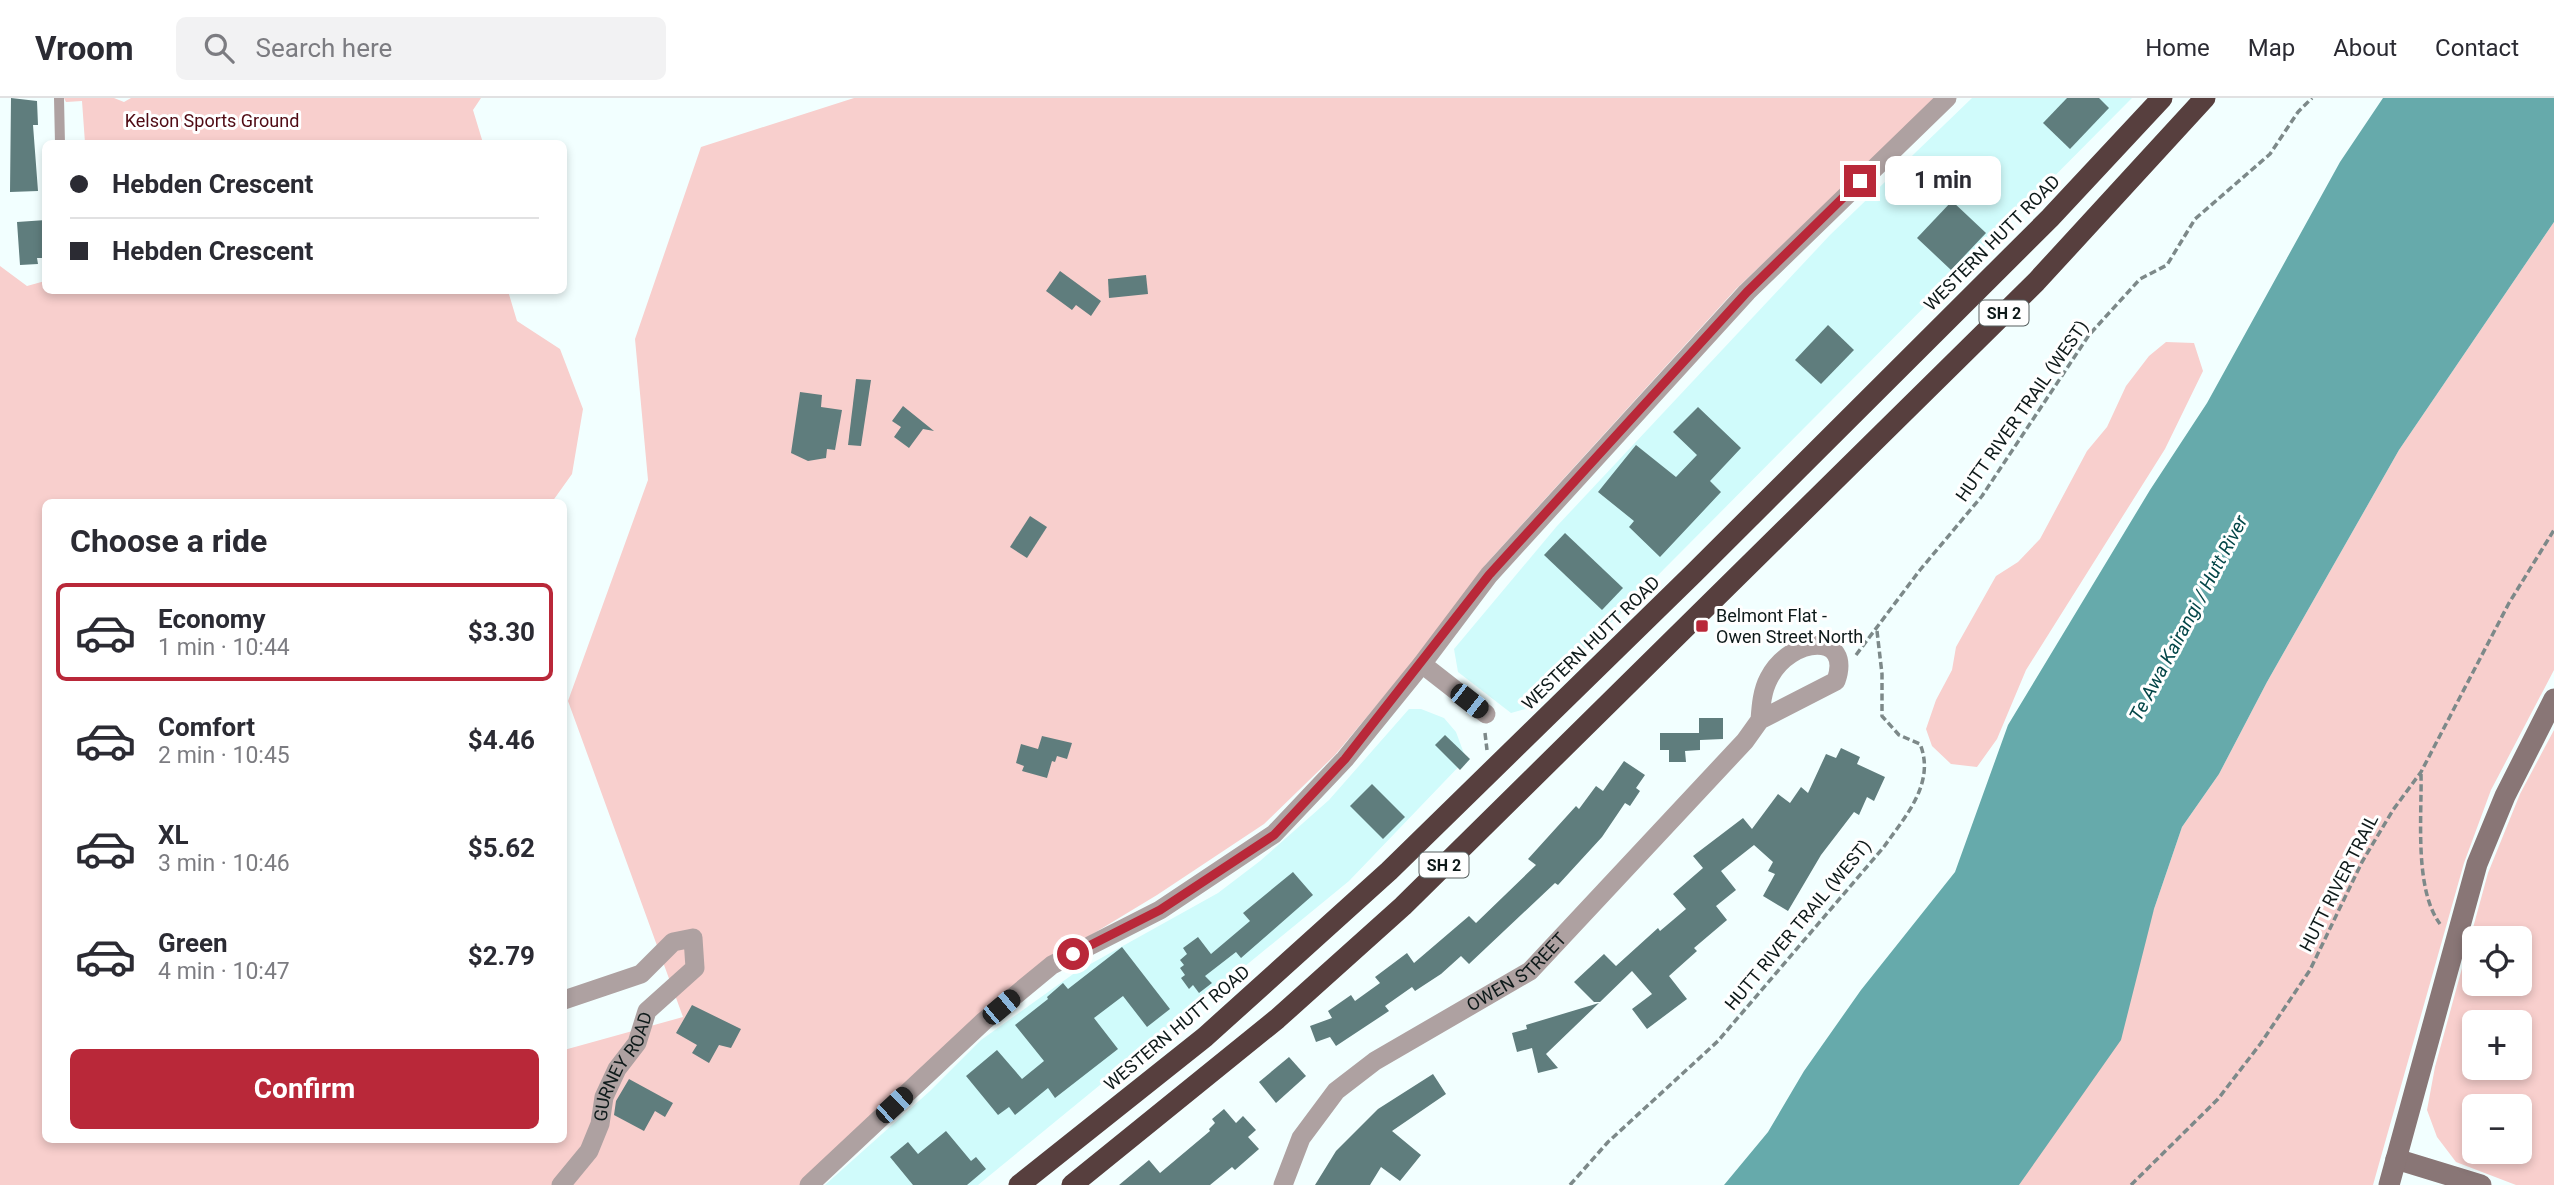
<!DOCTYPE html>
<html lang="en">
<head>
<meta charset="utf-8">
<style>
	:root { --surface:#fff; --page:#f2f2f3; --text:#2b2b33; --muted:#7c7c81; --line:#e1e1e2; --accent:#b92839 }
	body { margin:0; font-family:Roboto,sans-serif; background:var(--page); color:var(--text); height:100vh; display:flex; flex-direction:column; font-size:26px; white-space:nowrap }
	* { box-sizing:border-box; margin:0 }
	p { font-size:23px; color:var(--muted) }
	.icon { flex:none; width:38px; height:38px; fill:none; stroke:currentColor; stroke-width:2; stroke-linecap:round; stroke-linejoin:round }
	.map { position:relative; flex:1; overflow:hidden }
	.drawer { position:absolute; left:42px; top:401px; width:525px; height:644px; display:flex; flex-direction:column; background:var(--surface); border-radius:10px; box-shadow:0 4px 10px #0003 }
	.drawer>* { flex:none }
	.hud { position:absolute; left:42px; top:42px; width:525px; height:154px; border-radius:10px; box-shadow:0 4px 10px #0003; display:grid; align-content:center; height:154px; padding:0 28px; background:var(--surface) }
	.controls { position:absolute; left:2462px; top:828px; display:grid; gap:14px }
	.controls a { display:grid; place-items:center; width:70px; height:70px; border-radius:10px; background:var(--surface); box-shadow:0 4px 10px #0003; font-size:35px }
	.end { position:absolute; width:32px; height:32px; margin:-16px; border:9px solid #b92839; background:#fff; box-shadow:0 0 0 4px #fff }
	.from { border-radius:50% }
	.bubble { position:absolute; height:49px; border-radius:10px; background:var(--surface); box-shadow:0 4px 10px #0003; font-size:23px; font-weight:700; line-height:49px; text-align:center }
	.car { position:absolute; width:21px; height:42px; margin:-21px -10px; border-radius:9px; box-shadow:0 0 5px 2px #0007; background:linear-gradient(#222 24%,#8ab4d8 0 40%,#222 0 76%,#8ab4d8 0 86%,#222 0) }
	.hud b { display:flex; align-items:center; gap:24px; height:66px; font-size:26px }
	.hud b+b { border-top:2px solid var(--line) }
	.hud i { width:18px; height:18px; background:var(--text) }
	ul { padding:0; list-style:none }
	li { display:flex; align-items:center; gap:21px; height:98px; margin:0 14px 10px; padding:0 14px; border:4px solid transparent; border-radius:10px }
	li div { flex:1 }
	li b { display:block; font-size:26px }
	li em { font-style:normal; font-weight:700 }
	li.current { border-color:var(--accent) }
	li>.icon { width:63px; height:63px; stroke-width:1.5 }
	h2 { padding:0 28px; font-size:32px; line-height:84px }
	.cta { display:flex; gap:14px; margin-top:auto; padding:14px 28px }
	.cta a { flex:1; height:80px; border-radius:10px; background:var(--accent); color:#fff; font-size:28px; font-weight:700; line-height:80px; text-align:center }
	header { display:flex; align-items:center; gap:42px; box-sizing:border-box; height:98px; padding:0 35px; background:var(--surface); border-bottom:2px solid var(--line) }
	header strong { font-size:33px }
	nav { display:flex; gap:38px; margin-inline-start:auto; font-size:24px }
	.search { width:490px; height:63px; background:var(--page); display:flex; align-items:center; gap:18px; box-sizing:border-box; padding:0 24px; border-radius:10px; color:var(--muted); font-size:26px }
	.map>svg:first-child { display:block }
</style>
</head>
<body>
<header>
<strong>Vroom</strong>
<div class="search"><svg class="icon" aria-label="search" viewBox="0 0 24 24"><circle cx="10" cy="10" r="6"/><path d="M15 15l6 6"/></svg>Search here</div>
<nav><a>Home</a><a>Map</a><a>About</a><a>Contact</a></nav>
</header>
<div class="map">
<svg width="2554" height="1087" viewBox="0 0 2554 1087">
	<rect width="100%" height="100%" fill="#f2ffff"/>
	<g fill="#d0fbfb">
		<path d="M1972,0H2132L1525,611L1511,615L1458,574L1454,551L1557,428L1830,137Z"/>
		<path d="M1409,611H1421L1444,620L1456,634L1466,661L1349,783L978,1087H825L930,993L981,942L1076,874L1218,795L1260,763L1329,702Z"/>
	</g>
	<g fill="#f8cfcd" fill-rule="evenodd">
		<path d="M64,0H114L124,4L131,0H481L473,12L483,45H85L82,3L66,4Z"/>
		<path d="M854,0H1937L1736,191L1486,466L1421,554L1335,657L1264,726L1157,797L1048,863L802,1087H0V168L27,188L45,183L46,192L508,193L517,223L560,251L583,311L572,376L552,404H46V1041H564V952L683,919L568,603L648,382L635,241L701,49Z"/>
		<path d="M2554,124V572L2491,692L2464,765L2373,1087H2019L2154,811L2182,729L2219,676L2267,584L2399,352Z"/>
		<path d="M2166,244L2194,245L2203,273L2165,351L2026,572L1997,641L1977,669L1951,666L1932,648L1926,631L1936,602L1952,572L1956,549L1996,478L2018,464L2040,441L2087,353L2107,329L2126,288L2149,258Z"/>
		<path d="M2554,632V1087H2516L2456,1064L2437,1039L2427,1012L2435,969L2488,775L2520,696ZM2474,840H2520V886H2474ZM2474,924H2520V970H2474ZM2474,1008H2520V1054H2474Z"/>
	</g>
	<path fill="#66aaab" d="M2383,0H2554V124L2399,352L2267,584L2219,676L2182,729L2154,811L2121,942L2019,1087H1724L1768,1034L1804,973L1861,892L1955,774L2008,627L2150,392L2207,305L2340,64Z"/>
	<g fill="#5f7d7d">
		<path d="M11,0L37,3L38,27H33L38,93L10,94Z"/>
		<path d="M2067,0H2099L2109,10L2070,51L2043,25Z"/>
		<path d="M1952,103L1986,135L1951,172L1917,140Z"/>
		<path d="M46,122V160H37L38,166L20,167L17,124Z"/>
		<path d="M1060,173L1101,203L1091,218L1076,207L1072,212L1046,193Z"/>
		<path d="M1146,177L1148,196L1109,200L1108,181Z"/>
		<path d="M1828,227L1854,252L1821,286L1795,262Z"/>
		<path d="M856,281L871,282L861,348L848,347Z"/>
		<path d="M800,294L822,297L821,309L842,312L835,352L827,351L826,360L808,363L791,355Z"/>
		<path d="M903,308L934,333L923,331L909,350L894,339L901,329L892,323Z"/>
		<path d="M1698,309L1741,350L1710,383L1721,394L1660,459L1629,429L1634,423L1598,394L1636,347L1676,379L1697,357L1673,334Z"/>
		<path d="M1030,418L1047,429L1027,460L1010,449Z"/>
		<path d="M1565,435L1623,490L1602,512L1544,457Z"/>
		<path d="M1699,620H1723V641L1700,642V652L1685,653L1686,664H1669V652H1660V635H1699Z"/>
		<path d="M1445,637L1470,661L1460,672L1435,647Z"/>
		<path d="M1042,638L1072,645L1067,661L1057,658L1055,664L1052,663L1047,680L1022,673L1024,668L1016,665L1021,646L1038,651Z"/>
		<path d="M1841,650L1860,659L1857,666L1885,679L1874,703L1867,699L1859,717L1854,714L1821,757L1788,813L1763,798L1775,776L1768,773L1773,764L1754,747L1721,773L1736,792L1716,808L1727,822L1694,850L1697,853L1669,878L1687,901L1647,931L1632,911L1652,896L1632,873L1600,904H1594L1574,884L1604,856L1616,868L1658,830L1660,833L1686,811L1673,796L1703,770L1693,758L1743,720L1752,731L1778,696L1790,705L1801,689L1808,695L1826,656L1836,660Z"/>
		<path d="M1624,663L1645,677L1636,690L1640,693L1630,708L1625,705L1602,739L1558,787L1555,785L1469,866L1461,858L1441,876L1415,893L1412,889L1385,908L1389,913L1336,948L1330,939L1316,944L1310,928L1332,920L1328,913L1351,897L1355,903L1380,885L1375,879L1407,855L1414,865L1469,818L1476,825L1536,767L1528,761L1576,708L1579,711L1596,688L1603,693Z"/>
		<path d="M1372,686L1405,719L1383,741L1350,708Z"/>
		<path d="M1293,774L1313,797L1241,860L1236,854L1205,878L1212,885L1199,895L1193,887L1189,891L1181,880L1185,877L1180,870L1184,867L1180,862L1187,856L1183,850L1198,839L1211,856L1250,823L1243,815Z"/>
		<path d="M1122,849L1170,911L1147,929L1123,898L1094,920L1118,951L1055,1000L1048,990L1015,1017L1009,1009L998,1017L966,978L997,952L1022,981L1044,963L1015,927L1048,901L1047,899L1063,885L1068,891Z"/>
		<path d="M1599,905L1546,956L1558,970L1538,975L1532,950L1517,954L1512,935L1527,931L1526,927Z"/>
		<path d="M692,907L741,931L731,950L719,947L709,965L692,955L697,947L676,935Z"/>
		<path d="M1289,959L1306,978L1276,1005L1259,984Z"/>
		<path d="M1433,976L1446,996L1392,1033L1421,1057L1400,1083L1381,1069L1370,1087H1315L1336,1053L1378,1011Z"/>
		<path d="M629,981L673,1005L665,1019L655,1013L644,1033L614,1017L616,1003Z"/>
		<path d="M1224,1011L1236,1025L1243,1018L1256,1032L1248,1039L1259,1051L1235,1072L1232,1069L1210,1087H1119L1149,1062L1160,1075L1210,1033L1209,1031L1215,1025L1212,1021Z"/>
		<path d="M946,1033L971,1063L976,1059L986,1071L967,1087H913L890,1059L908,1044L918,1056Z"/>
	</g>
	<g fill="none" stroke-linecap="round" stroke-linejoin="round">
		<g stroke="#7d8989" stroke-width="3.5" stroke-dasharray="7 3.5" stroke-linecap="butt">
			<path d="M1856,557L1920,472L1982,398L2089,237L2140,181L2167,167L2195,121L2270,56L2298,14L2312,0"/>
			<path d="M1485,635L1487,652"/>
			<path d="M2421,676C2422,718 2414,791 2440,826"/>
			<path d="M1570,1087L1608,1044L1718,943L1883,750C1905,719 1936,685 1920,646L1899,637L1882,618V576L1877,533"/>
			<path d="M2131,1087L2218,1001L2261,945L2310,872L2362,764L2393,712L2421,674L2509,505L2554,432"/>
		</g>
		<path stroke="#aea1a1" stroke-width="10" d="M59,0L60,46"/>
		<g stroke="#aea1a1" stroke-width="19">
			<path d="M1422,566L1486,616"/>
			<path id="s1" d="M561,1087L589,1053L600,1026L604,999L617,971L637,945L647,913L695,870L693,840L673,844L641,876L564,902"/>
			<path d="M809,1087L984,923L1052,867L1160,812L1274,736L1345,661L1422,566L1489,477L1747,194L1947,0"/>
			<path id="s2" d="M1283,1087L1301,1040L1336,993L1375,963L1530,873L1745,643L1760,622L1836,583C1853,534 1791,538 1769,580C1762,593 1761,608 1760,622"/>
		</g>
		<g stroke="#897676" stroke-width="21">
			<path d="M2396,1061L2481,1087"/>
			<path d="M2389,1087L2477,766L2505,698L2554,601"/>
		</g>
		<g stroke="#573f3e" stroke-width="21">
			<path d="M1019,1087L1205,939L1389,773L1694,475L2050,120L2162,0"/>
			<path d="M1072,1087L1277,921L1403,808L2036,184L2205,0"/>
		</g>
	</g>
	<g fill="none" stroke-linecap="round" stroke-linejoin="round">
		<path stroke="#b92839" stroke-width="9" d="M1073,856L1160,812L1274,737L1345,661L1489,477L1747,194L1860,83"/>
	</g>
	<rect fill="#b92839" stroke="#fff" stroke-width="2.5" x="1695" y="521" width="14" height="14" rx="3.5"/>
	<g text-anchor="middle" stroke-width="6" stroke-linejoin="round" paint-order="stroke">
		<g fill="#fff" stroke="#565f5f" stroke-width="2">
			<rect x="1979.5" y="202.5" width="49" height="25" rx="5"/>
			<rect x="1419.5" y="754.5" width="49" height="25" rx="5"/>
		</g>
		<g font-size="16" font-weight="bold" fill="#0e1a1a">
			<text x="2004" y="221">SH 2</text>
			<text x="1444" y="773">SH 2</text>
		</g>
		<g font-size="18" fill="#4f0a13" stroke="#fff">
			<text x="212" y="29">Kelson Sports Ground</text>
		</g>
		<g font-size="18" fill="#0e1a1a" stroke="#fff">
			<text transform="translate(1992 145) rotate(-45)" y="6">WESTERN HUTT ROAD</text>
			<text transform="translate(2022 313) rotate(-55)" y="6">HUTT RIVER TRAIL (WEST)</text>
			<text transform="translate(1591 545) rotate(-44)" y="6">WESTERN HUTT ROAD</text>
			<text transform="translate(2339 785) rotate(-63)" y="6">HUTT RIVER TRAIL</text>
			<text transform="translate(1798 827) rotate(-50)" y="6">HUTT RIVER TRAIL (WEST)</text>
			<text dy="6" stroke="none"><textPath href="#s2" startOffset="326">OWEN STREET</textPath></text>
			<text transform="translate(1177 930) rotate(-40)" y="6">WESTERN HUTT ROAD</text>
			<text dy="6" stroke="none"><textPath href="#s1" startOffset="136">GURNEY ROAD</textPath></text>
		</g>
		<g font-size="18" fill="#0e1a1a" stroke="#fff" text-anchor="start">
			<text x="1716" y="524">Belmont Flat -<tspan x="1716" dy="21">Owen Street North</tspan></text>
		</g>
		<g font-size="19" font-style="italic" fill="#044648" stroke="#fff">
			<text transform="translate(2188 520) rotate(-62)" y="7">Te Awa Kairangi / Hutt River</text>
		</g>
	</g>
</svg>
<div class="controls">
<a><svg class="icon" aria-label="locate" viewBox="0 0 24 24"><circle cx="12" cy="12" r="6"/><path d="M12 2v4M12 18v4M2 12h4M18 12h4"/></svg></a>
<a>+</a>
<a>−</a>
</div>
<i class="end from" style="left:1073px;top:856px"></i>
<i class="end" style="left:1860px;top:83px"></i>
<div class="bubble" style="left:1885px;top:58px;width:116px">1 min</div>
<i class="car" style="left:1469px;top:603px;rotate:128deg"></i>
<i class="car" style="left:1001px;top:909px;rotate:50deg"></i>
<i class="car" style="left:894px;top:1007px;rotate:47deg"></i>
<div class="hud">
<b><i class="from"></i>Hebden Crescent</b>
<b><i></i>Hebden Crescent</b>
</div>
<section class="drawer">
<h2>Choose a ride</h2>
<ul>
<li class="current"><svg class="icon" aria-label="car" viewBox="0 0 24 24"><path d="M5 17H2v-5l4-1 3-4h7l3 4 3 1v5h-3M9 17h6M6 11h13"/><circle cx="7" cy="17" r="2"/><circle cx="17" cy="17" r="2"/></svg><div><b>Economy</b><p>1 min · 10:44</p></div><em>$3.30</em></li>
<li><svg class="icon" aria-label="car" viewBox="0 0 24 24"><path d="M5 17H2v-5l4-1 3-4h7l3 4 3 1v5h-3M9 17h6M6 11h13"/><circle cx="7" cy="17" r="2"/><circle cx="17" cy="17" r="2"/></svg><div><b>Comfort</b><p>2 min · 10:45</p></div><em>$4.46</em></li>
<li><svg class="icon" aria-label="car" viewBox="0 0 24 24"><path d="M5 17H2v-5l4-1 3-4h7l3 4 3 1v5h-3M9 17h6M6 11h13"/><circle cx="7" cy="17" r="2"/><circle cx="17" cy="17" r="2"/></svg><div><b>XL</b><p>3 min · 10:46</p></div><em>$5.62</em></li>
<li><svg class="icon" aria-label="car" viewBox="0 0 24 24"><path d="M5 17H2v-5l4-1 3-4h7l3 4 3 1v5h-3M9 17h6M6 11h13"/><circle cx="7" cy="17" r="2"/><circle cx="17" cy="17" r="2"/></svg><div><b>Green</b><p>4 min · 10:47</p></div><em>$2.79</em></li>
</ul>
<div class="cta"><a>Confirm</a></div>
</section>
</div>
</body>
</html>
